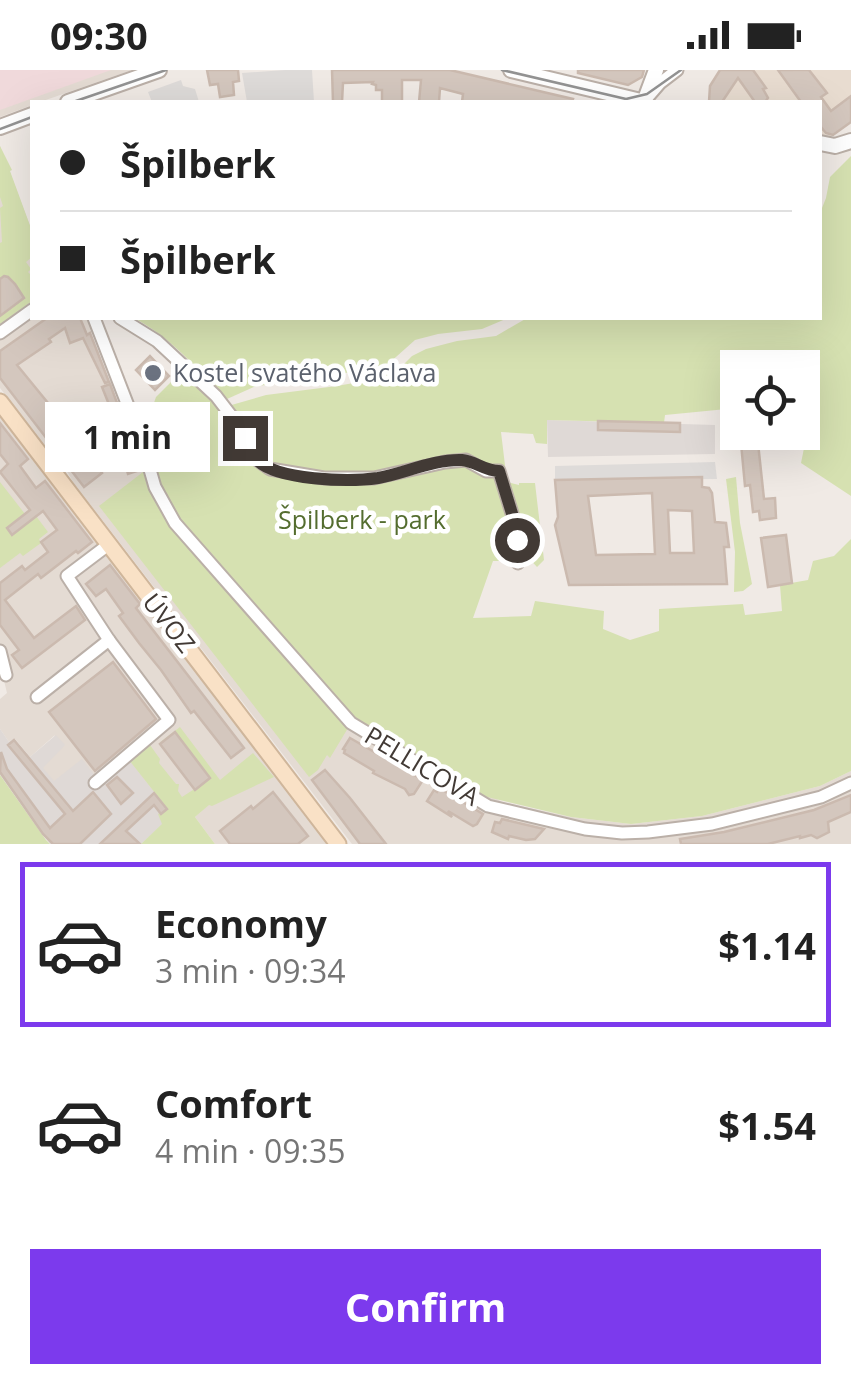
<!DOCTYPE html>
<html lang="en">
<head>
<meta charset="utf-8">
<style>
	:root { --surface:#fff; --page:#f2f2f2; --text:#222; --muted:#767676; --line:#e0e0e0; --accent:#7c3aed }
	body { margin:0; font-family:"Open Sans",sans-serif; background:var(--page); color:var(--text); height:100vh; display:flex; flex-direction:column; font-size:38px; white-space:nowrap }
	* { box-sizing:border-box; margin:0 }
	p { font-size:32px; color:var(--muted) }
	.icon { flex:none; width:55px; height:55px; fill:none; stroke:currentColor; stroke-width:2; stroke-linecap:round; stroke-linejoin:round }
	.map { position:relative; height:774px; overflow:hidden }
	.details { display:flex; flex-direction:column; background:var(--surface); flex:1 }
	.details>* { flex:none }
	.top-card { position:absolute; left:30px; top:30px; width:792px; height:220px; border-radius:0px; box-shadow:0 10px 40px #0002; display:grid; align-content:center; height:220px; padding:0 30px; background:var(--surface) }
	.fabs { position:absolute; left:720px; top:280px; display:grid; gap:20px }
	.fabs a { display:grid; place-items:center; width:100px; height:100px; border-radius:0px; background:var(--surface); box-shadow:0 10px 40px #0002; font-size:50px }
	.end { position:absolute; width:45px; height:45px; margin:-22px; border:12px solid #423a35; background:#fff; box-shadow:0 0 0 5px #fff }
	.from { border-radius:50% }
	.bubble { position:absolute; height:70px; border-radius:0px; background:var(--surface); box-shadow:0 10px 40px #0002; font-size:32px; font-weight:700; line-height:70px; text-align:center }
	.top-card b { display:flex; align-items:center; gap:35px; height:95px; font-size:38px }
	.top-card b+b { border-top:2px solid var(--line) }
	.top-card i { width:25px; height:25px; background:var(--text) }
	ul { padding:18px 0 0; list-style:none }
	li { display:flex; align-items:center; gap:30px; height:165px; margin:0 20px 15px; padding:0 10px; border:5px solid transparent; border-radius:0px }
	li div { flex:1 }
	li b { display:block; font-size:38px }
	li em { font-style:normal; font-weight:700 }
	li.current { border-color:var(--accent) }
	li>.icon { width:90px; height:90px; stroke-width:1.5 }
	.cta { display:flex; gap:20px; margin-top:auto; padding:20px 30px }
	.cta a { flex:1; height:115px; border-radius:0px; background:var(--accent); color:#fff; font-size:40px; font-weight:700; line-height:115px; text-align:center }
	.status { display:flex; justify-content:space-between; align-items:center; height:70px; padding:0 50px; background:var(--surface); direction:ltr }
	.status svg { height:28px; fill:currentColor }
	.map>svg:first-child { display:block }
</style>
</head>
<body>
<div class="status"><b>09:30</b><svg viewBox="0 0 49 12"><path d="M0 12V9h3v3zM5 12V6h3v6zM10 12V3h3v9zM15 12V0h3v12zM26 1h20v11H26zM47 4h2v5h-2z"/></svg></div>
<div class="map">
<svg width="851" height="774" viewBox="0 0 851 774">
	<rect width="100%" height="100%" fill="#f0eae5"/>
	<g fill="#e4dbd3">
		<path d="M0,0H132L40,32H32V35L0,47Z"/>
		<path d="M0,76L32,161V248H102L103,258L87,265L92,284L100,280L101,282L93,286L104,313L112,310L113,313L117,358L130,355L124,375V391L128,403L142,399L144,401L152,393L202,477L213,485L226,504L314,605L327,614L336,631L502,732L571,747L631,754L702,746L820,716L851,701V774H352L73,412L64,396L39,369L0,318Z"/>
		<path d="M0,343L334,774H215L195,747L206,737L100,713L61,706L54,712L42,698L55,665L30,687L15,669L9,672L0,659V629L7,623L0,594Z"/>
	</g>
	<g fill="#dfd9d6">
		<path d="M547,350L715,355V384L548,387Z"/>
		<path d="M0,659L9,672L14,669L30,687L56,665L65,675L43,698L54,711L82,689L100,712L129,690L167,739L163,754L141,774H50L0,705Z"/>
	</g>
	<path fill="#e8dcd0" d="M720,0H851V52L829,68L820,65V32H709L713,18L710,15Z"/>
	<path fill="#f0d9db" d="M0,0H111L0,40Z"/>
	<g fill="#d6e1b1">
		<path d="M0,76L12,100L10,101L32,161V187L26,192L31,199L28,202L32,206V231L0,254V246L24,228L16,214L0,209V173L2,172L0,138L3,136L0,127Z"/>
		<path d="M851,86V426L801,393L814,329L803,328L802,298H738L737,338L665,345L664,353L547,350V374L536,373L533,364L501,362L507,412L519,415V413H535L544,490L537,497L525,484L524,492L513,494L510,491H493L473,548L531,546L535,531L604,541L603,559L630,570L659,561V539L743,534L745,545L782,541L780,515L808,510L813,491L834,486L851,469V701L820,716L702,746L631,754L571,747L479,725L347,642C333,629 331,617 314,605L226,504L213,485L181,452L159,414L144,361L156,327L182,301L221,338L266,325L337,316L381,308L401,297L412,286L426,279L457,271L496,266L527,248H820V143L826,128L830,107Z"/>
		<path d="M134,248H508L482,259L438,264L415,270L387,295L304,311L256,316L227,329C199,300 170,267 134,248Z"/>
		<path d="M143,402L148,418L171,455L348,658L330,688L327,685L318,700L309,707L99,436Z"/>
		<path d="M736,407L740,453L752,514L743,521L734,522L735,482L726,409Z"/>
		<path d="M0,412L25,444L7,458L12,464L36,446L48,462L39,469L41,473L23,486L20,483L0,498Z"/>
		<path d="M180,657L220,710L253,683L274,707L212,736L209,735L195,747L215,774H141L162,754L158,744L167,738L129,690L148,674L150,675L160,689L159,693L176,714H179L178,721L182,727L210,709L175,663L159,673Z"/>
		<path d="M0,705L46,770L50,774H0Z"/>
	</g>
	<g fill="#dedbd9">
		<path d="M285,0H312L314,32H247L242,3Z"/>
		<path d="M181,10L183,16L195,19L199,32H152L148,22Z"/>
		<path d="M715,392L717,409L555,410V396Z"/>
	</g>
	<g fill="#d4c7be" stroke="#cbbaaf" stroke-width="2.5" fill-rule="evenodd">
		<path d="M207,0H238L239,11L233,12L234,25L220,27L218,14L210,15Z"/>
		<path d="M332,0H450L573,29L572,32H462L463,24L440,18L439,32H419L421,10H402V32H382V20H376V15L372,14L373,12L343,13L342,32H333Z"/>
		<path d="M578,0H644L642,7L628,15L578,3Z"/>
		<path d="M720,0H753L766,18L763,19L768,28L765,32H755L738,8L722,32H709L710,16Z"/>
		<path d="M778,0H809L827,23L821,27L831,41L851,26V52L833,65L826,63L820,56V32H801Z"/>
		<path d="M4,206L8,207L15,214L24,228L0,246V209Z"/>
		<path d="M47,248H80L87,265L90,263L109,312L105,313L83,268L70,273L65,258L49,269L51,272L17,295L66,355L79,374L73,378L82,390L89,386L102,403L84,417L0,308V281Z"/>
		<path d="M150,286L169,306L155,320L136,300Z"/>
		<path d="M110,314L132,373L129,374L137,401L128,404L120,376L124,375L120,362L102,317Z"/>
		<path d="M598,351L680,353V362L598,360Z"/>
		<path d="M0,353L28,389L20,396L36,418L45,411L92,472L78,483L76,481L41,508L38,504L5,530L34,568L76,536L85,550L22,598L12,585L19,580L0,555V513L22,496L25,500L48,482L41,472L57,460L43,441L12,465L7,458L30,440L0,402L8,394L0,384Z"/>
		<path d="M741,373H758L764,429L775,428L776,448L760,450L759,441L753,442L750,415L745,416Z"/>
		<path d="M702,407V417L709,418L712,423L715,452L726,453L729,477H724L727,514L569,515L555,455L558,447L555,410ZM652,423L655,484L596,485L588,426ZM668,440L692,441L694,483H670Z"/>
		<path d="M786,465L792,513L768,517L761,468Z"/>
		<path d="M110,495L140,534L136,538L244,678L231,688L194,641L191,643L161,600L139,573L119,546L123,543L106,519L96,526L86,514Z"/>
		<path d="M113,592L156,649L95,701L49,642Z"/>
		<path d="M175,662L210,708L195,720L160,674Z"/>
		<path d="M350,668L423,710L414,724L409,725L405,719L373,703L374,701L344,683L345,680L343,679Z"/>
		<path d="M14,670L73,741L93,722L111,744L80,774H53L43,764L0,702L1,682L7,699L50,758L65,744L8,675Z"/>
		<path d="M325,700L350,728L386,774H360L312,710Z"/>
		<path d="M117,707L133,723L121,734L107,715Z"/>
		<path d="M439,718L483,744L477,754L473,756L448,741L452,747L427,731L434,720L437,722Z"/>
		<path d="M273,722L308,766L298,774H230L220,761L251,736L253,739Z"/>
		<path d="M154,723L167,739L161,744L154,735L126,761L140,774H100Z"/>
		<path d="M851,725V742L828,752L829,762L817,768L811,765L800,768V766L768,774H681L680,769L724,762L814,740Z"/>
		<path d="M502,749L544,759L535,769L526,770L509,766L508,769L492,762L495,752L500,753Z"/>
	</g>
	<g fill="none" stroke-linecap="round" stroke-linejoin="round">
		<g stroke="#bbb0a8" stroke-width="15">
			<g id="minor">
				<path d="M647,28L660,13L677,0"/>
				<path d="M94,248L142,372L155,417L175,453L351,653L488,736L585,759L622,763L648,762L712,754L821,727L851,713"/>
				<path d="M120,248L157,271L216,326L236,352L256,389L270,399L324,408H374L445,392L466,390L486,401H499L514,450L518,493"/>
				<path d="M0,263L32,240"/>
				<path d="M0,581L6,605"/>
				<path d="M37,627L109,570"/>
				<path d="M95,713L169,650L109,570L67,506L108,475"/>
			</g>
		</g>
		<g stroke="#bbb0a8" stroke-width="18">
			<g id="tertiary">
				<path d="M511,0L645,32"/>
				<path d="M68,32L159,0"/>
				<path d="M644,32L656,0"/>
				<path d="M0,57L32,45"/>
				<path d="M820,73L835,76L851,71"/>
			</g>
		</g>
		<g stroke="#cfb69b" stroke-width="19">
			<path id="secondary" d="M0,332L338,774"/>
		</g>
		<use href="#minor" stroke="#fff" stroke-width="11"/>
		<use href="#tertiary" stroke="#fff" stroke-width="14"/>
		<use href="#secondary" stroke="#f9e1c6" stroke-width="15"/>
		<g stroke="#939393" stroke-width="2.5">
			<path d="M502,0L626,29L647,24L681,0"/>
			<path d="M73,32L166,0"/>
			<path d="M0,59L32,47"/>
		</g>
	</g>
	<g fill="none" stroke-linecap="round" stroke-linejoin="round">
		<path stroke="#423a35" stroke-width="12" d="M245,368C248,374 251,384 256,389C275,411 351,412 378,408C405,403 434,389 462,390C475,391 485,401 499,401L514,450L517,470"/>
	</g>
	<circle fill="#6b7280" stroke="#fff" stroke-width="4" cx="153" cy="303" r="10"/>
	<g text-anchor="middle" stroke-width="9" stroke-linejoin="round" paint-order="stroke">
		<g font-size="25" fill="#5b616d" stroke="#fff" text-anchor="start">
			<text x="173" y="312">Kostel svatého Václava</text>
		</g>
		<g font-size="25" fill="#546d2f" stroke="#fff">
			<text x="362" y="459">Špilberk - park</text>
		</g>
		<g font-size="25" fill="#423a35" stroke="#fff">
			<text transform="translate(169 553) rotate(52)" y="9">ÚVOZ</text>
			<text transform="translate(422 696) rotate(31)" y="9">PELLICOVA</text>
		</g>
	</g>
</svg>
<div class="fabs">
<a><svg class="icon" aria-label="locate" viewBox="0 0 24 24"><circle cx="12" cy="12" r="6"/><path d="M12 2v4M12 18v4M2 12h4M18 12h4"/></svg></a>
</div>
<i class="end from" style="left:517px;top:470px"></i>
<i class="end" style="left:245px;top:368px"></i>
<div class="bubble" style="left:45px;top:332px;width:165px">1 min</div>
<div class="top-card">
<b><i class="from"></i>Špilberk</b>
<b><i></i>Špilberk</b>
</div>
</div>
<section class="details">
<ul>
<li class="current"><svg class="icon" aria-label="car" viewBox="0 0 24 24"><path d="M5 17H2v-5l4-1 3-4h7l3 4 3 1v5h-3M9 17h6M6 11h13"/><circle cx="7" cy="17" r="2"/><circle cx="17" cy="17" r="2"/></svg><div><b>Economy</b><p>3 min · 09:34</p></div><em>$1.14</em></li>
<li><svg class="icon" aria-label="car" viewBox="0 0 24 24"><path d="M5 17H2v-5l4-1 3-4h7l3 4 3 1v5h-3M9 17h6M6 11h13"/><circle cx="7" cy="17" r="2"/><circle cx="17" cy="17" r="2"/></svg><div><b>Comfort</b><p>4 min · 09:35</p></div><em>$1.54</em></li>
</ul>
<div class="cta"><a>Confirm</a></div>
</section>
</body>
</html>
